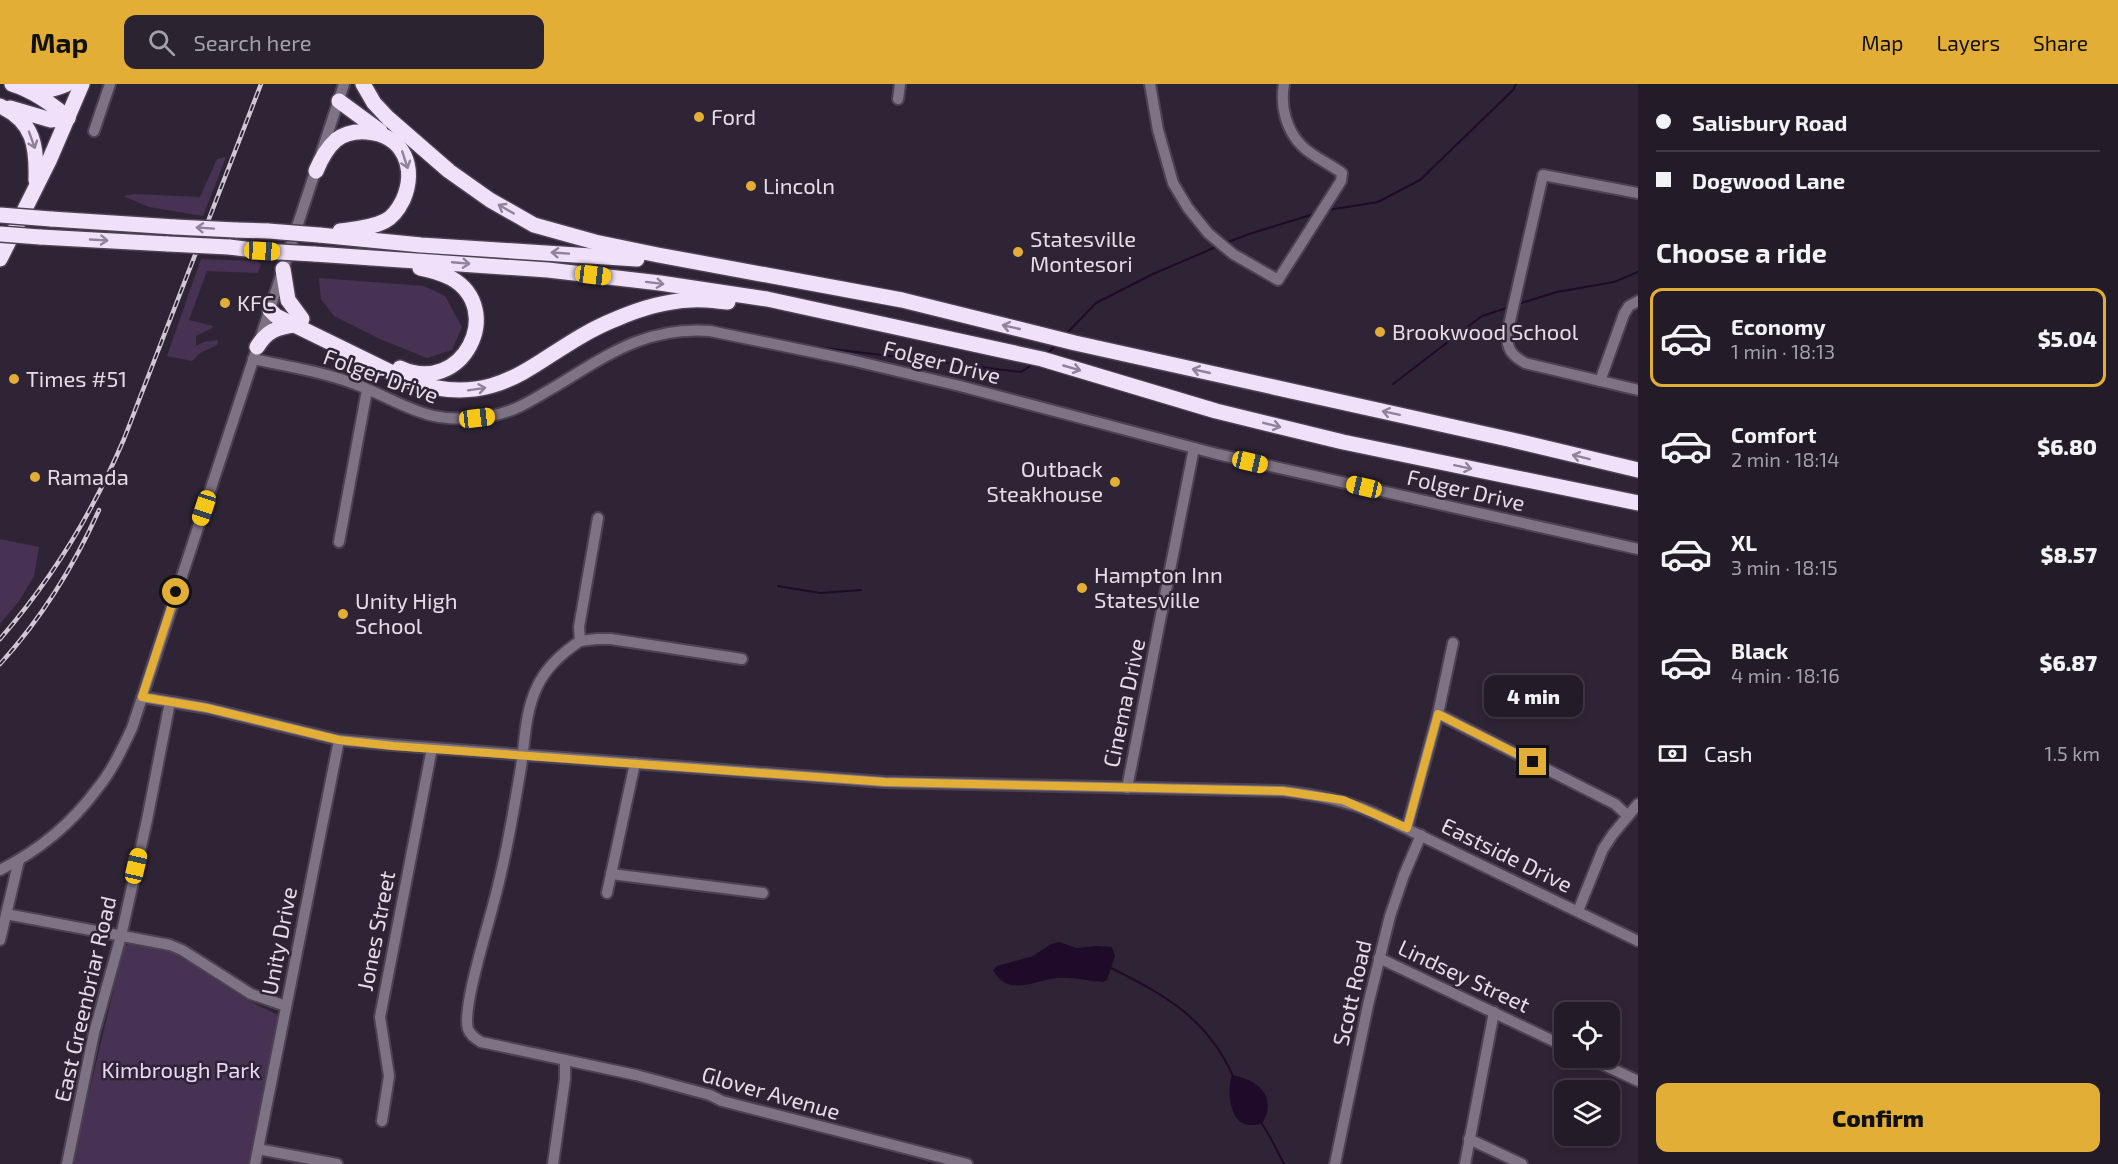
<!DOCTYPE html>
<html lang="en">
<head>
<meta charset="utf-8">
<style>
	:root { --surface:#231b28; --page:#2b2430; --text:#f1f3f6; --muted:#a3a1a8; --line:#403945; --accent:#e3ae35 }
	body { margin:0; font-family:"Exo 2",sans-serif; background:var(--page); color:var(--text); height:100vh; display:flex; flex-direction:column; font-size:22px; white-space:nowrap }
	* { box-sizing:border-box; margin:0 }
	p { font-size:20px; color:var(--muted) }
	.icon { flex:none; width:33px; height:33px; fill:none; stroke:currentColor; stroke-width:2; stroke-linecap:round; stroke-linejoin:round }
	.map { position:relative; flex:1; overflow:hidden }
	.panel { display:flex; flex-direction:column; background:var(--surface); width:480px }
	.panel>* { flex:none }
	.hud { display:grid; align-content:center; height:132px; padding:0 18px; background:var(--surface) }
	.tools { position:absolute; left:1554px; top:918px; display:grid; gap:12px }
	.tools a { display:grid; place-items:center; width:66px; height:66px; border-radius:12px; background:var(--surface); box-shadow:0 3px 9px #0003,0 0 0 2px var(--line); font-size:30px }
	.end { position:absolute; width:27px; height:27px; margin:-14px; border:8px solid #e3ae35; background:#111; box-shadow:0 0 0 3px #111 }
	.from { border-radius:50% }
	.bubble { position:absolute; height:42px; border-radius:12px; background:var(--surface); box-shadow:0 3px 9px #0003,0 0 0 2px var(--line); font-size:20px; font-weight:800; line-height:42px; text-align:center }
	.car { position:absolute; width:18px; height:36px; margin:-18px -9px; border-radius:8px; box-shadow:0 0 4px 2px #0007; background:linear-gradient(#f5c518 24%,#345 0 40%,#f5c518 0 76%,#345 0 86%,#f5c518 0) }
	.hud b { display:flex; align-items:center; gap:21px; height:57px; font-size:22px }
	.hud b+b { border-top:2px solid var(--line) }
	.hud i { width:15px; height:15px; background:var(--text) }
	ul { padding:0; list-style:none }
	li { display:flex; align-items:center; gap:18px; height:99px; margin:0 12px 9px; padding:0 6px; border:3px solid transparent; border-radius:12px }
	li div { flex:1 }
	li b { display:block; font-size:22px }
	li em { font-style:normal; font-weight:800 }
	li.selected { border-color:var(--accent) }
	li>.icon { width:54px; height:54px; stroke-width:1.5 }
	h2 { padding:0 18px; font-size:27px; line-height:72px }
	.pay { display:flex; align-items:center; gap:15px; height:66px; padding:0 18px; font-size:22px }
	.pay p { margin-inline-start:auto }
	.cta { display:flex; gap:12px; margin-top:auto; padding:12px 18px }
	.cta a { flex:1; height:69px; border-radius:12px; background:var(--accent); color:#111; font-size:24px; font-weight:800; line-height:69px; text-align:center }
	header { display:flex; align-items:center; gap:36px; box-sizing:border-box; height:84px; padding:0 30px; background:var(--accent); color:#111 }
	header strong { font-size:28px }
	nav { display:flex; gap:33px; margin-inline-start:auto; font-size:21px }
	.search { width:420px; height:54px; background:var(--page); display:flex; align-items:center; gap:15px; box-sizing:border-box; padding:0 21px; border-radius:12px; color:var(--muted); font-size:22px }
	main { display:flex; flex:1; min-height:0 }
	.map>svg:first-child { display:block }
</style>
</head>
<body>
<header>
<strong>Map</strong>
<div class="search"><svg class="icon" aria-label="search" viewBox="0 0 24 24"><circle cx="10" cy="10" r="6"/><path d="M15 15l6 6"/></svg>Search here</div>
<nav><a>Map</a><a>Layers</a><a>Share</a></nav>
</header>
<main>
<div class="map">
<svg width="1638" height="1080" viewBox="0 0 1638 1080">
	<rect width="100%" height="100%" fill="#2f2435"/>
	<g fill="#483254">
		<path d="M226,73L203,132L149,123L123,112L135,110L200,113L217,75Z"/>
		<path d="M201,175L257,177L261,180L258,189L207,187L189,236L213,242L212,244L196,252V262L204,258L218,256L217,261L200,269L192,277L167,272Z"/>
		<path d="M319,194L424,202L445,212L462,243L452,266L427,274L380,255L334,232L321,215Z"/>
		<path d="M0,455L39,463L34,492L19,517L0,540Z"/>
		<path d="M129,860L171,867L247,916L276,930L278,932L251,1080H72L124,862Z"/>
	</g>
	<g fill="#200a2a">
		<path d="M1059,858L1077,864L1097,862L1112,863L1115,872L1107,896L1103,898C1088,897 1072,893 1057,894C1035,897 1007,913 993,886L997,882L1033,872L1051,860Z"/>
		<path d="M1232,991C1259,996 1278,1013 1262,1040C1256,1041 1248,1042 1243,1039C1229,1033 1227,1003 1232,991Z"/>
	</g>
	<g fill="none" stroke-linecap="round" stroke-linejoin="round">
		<g stroke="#200a2a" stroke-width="2">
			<path d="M1328,126L1378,118L1420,96L1513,6L1516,0"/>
			<path d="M1228,158L1252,149L1314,130"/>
			<path d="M1518,220L1557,208L1614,198L1638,188"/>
			<path d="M1065,251L1096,219L1153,190L1216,163"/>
			<path d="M808,262L1021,288L1035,279"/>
			<path d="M1047,270L1055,262"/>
			<path d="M1393,300L1482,232L1510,223"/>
			<path d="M778,502L820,509L861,506"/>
			<path d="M1111,884C1165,911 1207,934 1233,992"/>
			<path d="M1261,1038L1270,1053L1284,1080"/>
		</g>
		<g stroke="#4c4252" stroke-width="14">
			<g id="minor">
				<path d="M1150,0L1158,46L1173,99L1188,124L1208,149L1233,170L1278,196L1341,97L1342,89C1330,80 1313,73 1302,62C1286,46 1280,22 1284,0"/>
				<path d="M898,15L900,0"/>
				<path d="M94,47L110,0"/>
				<path d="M1638,109L1543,91L1507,250C1507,265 1511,271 1525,279L1638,306"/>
				<path d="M253,275C287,282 323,288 355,300C409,321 426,342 489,332C512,329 531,317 551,305C605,273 644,242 710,247L851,276L960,302L1217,370L1638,465"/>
				<path d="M1600,297L1624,230L1629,222L1638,217"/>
				<path d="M598,434L579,543L580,557C562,569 546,583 537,603C525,628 525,656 521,683C513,731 505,778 492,825C486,849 462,925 468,945C470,951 475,954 481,958L636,991L710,1011L722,1017L967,1080"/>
				<path d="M339,458L367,306"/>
				<path d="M580,557L597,555H611L742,575"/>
				<path d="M142,613L207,624L339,656L393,661L884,698L1283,707C1315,711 1345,716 1374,729L1638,857"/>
				<path d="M1438,630L1615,720L1628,732"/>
				<path d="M1127,704L1194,364"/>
				<path d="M1407,744L1438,630L1453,559"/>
				<path d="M0,786C38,767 72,739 97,705C112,687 122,665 132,644L344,0"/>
				<path d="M611,790L763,809"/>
				<path d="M607,809L635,679"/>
				<path d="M1578,827L1603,765L1613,750L1638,720"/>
				<path d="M6,830L170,861L182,866L251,910L286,922"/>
				<path d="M0,856L19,776"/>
				<path d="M1379,874L1564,962"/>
				<path d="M1589,974L1638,997"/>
				<path d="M382,1037L389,992L380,933L432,664"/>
				<path d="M1469,1055L1522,1080"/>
				<path d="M258,1065L337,1080"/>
				<path d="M67,1080L94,949L121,852L147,736L170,618"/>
				<path d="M255,1080L339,656"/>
				<path d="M553,1080L565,995V976"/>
				<path d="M1335,1080L1368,921L1390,832L1404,791L1421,751"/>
				<path d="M1465,1080L1494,928"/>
			</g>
		</g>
		<g stroke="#4c4252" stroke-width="18">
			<g id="highway">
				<path d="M12,0C34,7 51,19 68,34"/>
				<path d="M363,0L374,19L388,34L449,87L490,116L534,141L595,158L658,171L902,216L1075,259L1508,355L1638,386"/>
				<path d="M32,6C45,8 55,5 67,0"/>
				<path d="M339,17L380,47"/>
				<path d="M0,22C34,37 37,63 36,96"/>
				<path d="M10,24L51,36L68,34"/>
				<path d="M316,87C321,75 327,64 336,56C345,49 356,47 367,48C404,51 417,84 403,116C399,124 393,133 385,137C371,144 355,145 340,147"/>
				<path d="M51,135L175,143"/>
				<path d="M236,146L268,147"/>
				<path d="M319,151L421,161L637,175"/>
				<path d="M40,153L168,160"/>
				<path d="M229,163L262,167"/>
				<path d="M314,170L548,186L660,199L767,215L1042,275L1216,327L1343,358L1638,419"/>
				<path d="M0,175L49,77L82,0"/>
				<path d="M283,185L288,216L302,235"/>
				<path d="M270,226L276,232L411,298C509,328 536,267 616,235C639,225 666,217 691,216C703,215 716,217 728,218"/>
				<path d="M257,263C267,247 277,243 295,241"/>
				<path d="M400,284C463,313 506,225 451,194C441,189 431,186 420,184"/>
			</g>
		</g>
		<use href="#minor" stroke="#7e7384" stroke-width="10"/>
		<use href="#highway" stroke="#f0e0fa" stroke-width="15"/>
		<g stroke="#cfc7d3" stroke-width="4.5">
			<g id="rail">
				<path d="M0,555C53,494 93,428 124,355L261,0"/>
				<path d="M0,580C41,535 74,482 99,426"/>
			</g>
		</g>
		<use href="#rail" stroke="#2f2435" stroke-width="2" stroke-dasharray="7" stroke-linecap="butt"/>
		<g stroke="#4c4252" stroke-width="18" stroke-linecap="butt">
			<g id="highway-bridge">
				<path d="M0,131L51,135"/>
				<path d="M175,143L236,146"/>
				<path d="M268,147L319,151"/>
				<path d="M0,150L40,153"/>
				<path d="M168,160L229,163"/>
				<path d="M262,167L314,170"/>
			</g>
		</g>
		<use href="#highway-bridge" stroke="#f0e0fa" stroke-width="15"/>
	</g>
	<defs><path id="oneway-shaft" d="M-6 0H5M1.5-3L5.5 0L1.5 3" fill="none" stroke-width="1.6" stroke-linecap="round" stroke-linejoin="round" transform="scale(1.5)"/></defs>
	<g stroke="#908298">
		<use href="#oneway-shaft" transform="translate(32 56) rotate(70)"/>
		<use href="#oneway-shaft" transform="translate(405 76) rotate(72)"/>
		<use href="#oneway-shaft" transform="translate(506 125) rotate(-150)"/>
		<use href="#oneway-shaft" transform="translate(205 144) rotate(-176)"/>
		<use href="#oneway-shaft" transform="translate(99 156) rotate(3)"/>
		<use href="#oneway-shaft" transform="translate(560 169) rotate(-176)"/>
		<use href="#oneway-shaft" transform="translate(461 179) rotate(5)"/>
		<use href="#oneway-shaft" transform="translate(655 199) rotate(7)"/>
		<use href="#oneway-shaft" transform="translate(1011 243) rotate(-167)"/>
		<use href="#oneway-shaft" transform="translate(1072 284) rotate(16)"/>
		<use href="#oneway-shaft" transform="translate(1201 287) rotate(-167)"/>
		<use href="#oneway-shaft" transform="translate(477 305) rotate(-9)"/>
		<use href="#oneway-shaft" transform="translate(1391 329) rotate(-168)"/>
		<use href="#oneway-shaft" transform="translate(1272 341) rotate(14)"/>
		<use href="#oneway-shaft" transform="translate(1581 373) rotate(-166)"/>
		<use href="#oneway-shaft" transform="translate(1463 383) rotate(12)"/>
	</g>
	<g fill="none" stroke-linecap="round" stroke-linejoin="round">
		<path stroke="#e3ae35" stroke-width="8" d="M176,508L142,613L207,624L339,656L393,662L885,698L1283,707L1343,716L1407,744L1438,630L1533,678"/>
	</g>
	<g fill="#e3ae35" stroke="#2f2435" stroke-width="2">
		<circle cx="699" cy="33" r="6"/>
		<circle cx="751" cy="102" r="6"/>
		<circle cx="1018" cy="168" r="6"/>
		<circle cx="225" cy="219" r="6"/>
		<circle cx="1380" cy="248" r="6"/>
		<circle cx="14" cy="295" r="6"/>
		<circle cx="35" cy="393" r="6"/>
		<circle cx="1115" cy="398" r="6"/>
		<circle cx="1082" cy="504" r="6"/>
		<circle cx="343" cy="530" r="6"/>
	</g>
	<g text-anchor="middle" stroke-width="5" stroke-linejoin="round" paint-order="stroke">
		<g font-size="22" fill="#e4dde8" stroke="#2f2435" text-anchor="start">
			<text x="711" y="41">Ford</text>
			<text x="763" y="110">Lincoln</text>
			<text x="1030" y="163">Statesville<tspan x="1030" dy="25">Montesori</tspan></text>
			<text x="237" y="227">KFC</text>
			<text x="1392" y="256">Brookwood School</text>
			<text x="26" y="303">Times #51</text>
			<text x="1103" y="393" text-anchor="end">Outback<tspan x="1103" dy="25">Steakhouse</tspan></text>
			<text x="47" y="401">Ramada</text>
			<text x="1094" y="499">Hampton Inn<tspan x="1094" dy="25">Statesville</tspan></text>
			<text x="355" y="525">Unity High<tspan x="355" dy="25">School</tspan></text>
		</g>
		<g font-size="22" fill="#e4dde8" stroke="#2f2435">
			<text transform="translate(942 278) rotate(14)" y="8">Folger Drive</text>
			<text transform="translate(381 292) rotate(20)" y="8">Folger Drive</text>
			<text transform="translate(1466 406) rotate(13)" y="8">Folger Drive</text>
			<text transform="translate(1124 619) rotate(-78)" y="8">Cinema Drive</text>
			<text transform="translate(1507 771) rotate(26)" y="8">Eastside Drive</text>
			<text transform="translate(376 847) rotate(-79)" y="8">Jones Street</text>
			<text transform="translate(279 857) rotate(-79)" y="8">Unity Drive</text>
			<text transform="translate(1464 892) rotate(25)" y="8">Lindsey Street</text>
			<text transform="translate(1352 909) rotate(-77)" y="8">Scott Road</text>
			<text transform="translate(85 915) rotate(-77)" y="8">East Greenbriar Road</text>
			<text transform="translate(771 1009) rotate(16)" y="8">Glover Avenue</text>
		</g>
		<g font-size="22" fill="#ecd4fa" stroke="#2f2435">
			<text x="181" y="994">Kimbrough Park</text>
		</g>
	</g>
</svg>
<div class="tools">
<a><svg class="icon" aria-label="locate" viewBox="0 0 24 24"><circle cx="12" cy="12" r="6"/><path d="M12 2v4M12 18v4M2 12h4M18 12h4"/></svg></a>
<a><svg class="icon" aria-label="layers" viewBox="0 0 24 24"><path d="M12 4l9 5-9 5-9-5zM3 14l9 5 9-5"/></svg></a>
</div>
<i class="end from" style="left:176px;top:508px"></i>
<i class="end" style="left:1533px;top:678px"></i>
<div class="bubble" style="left:1484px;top:591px;width:99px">4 min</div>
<i class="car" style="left:262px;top:167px;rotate:93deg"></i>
<i class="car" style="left:593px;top:191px;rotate:97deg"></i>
<i class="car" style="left:477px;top:334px;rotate:83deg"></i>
<i class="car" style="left:1250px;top:378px;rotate:103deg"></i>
<i class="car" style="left:1364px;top:403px;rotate:283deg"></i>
<i class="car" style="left:204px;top:424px;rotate:198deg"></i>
<i class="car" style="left:136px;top:782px;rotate:13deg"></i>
</div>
<section class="panel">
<div class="hud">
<b><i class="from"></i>Salisbury Road</b>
<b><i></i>Dogwood Lane</b>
</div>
<h2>Choose a ride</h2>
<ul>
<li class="selected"><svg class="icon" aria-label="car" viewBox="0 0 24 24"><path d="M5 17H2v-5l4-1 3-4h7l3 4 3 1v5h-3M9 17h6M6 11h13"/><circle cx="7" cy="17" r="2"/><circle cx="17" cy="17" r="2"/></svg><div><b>Economy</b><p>1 min · 18:13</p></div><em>$5.04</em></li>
<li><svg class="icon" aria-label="car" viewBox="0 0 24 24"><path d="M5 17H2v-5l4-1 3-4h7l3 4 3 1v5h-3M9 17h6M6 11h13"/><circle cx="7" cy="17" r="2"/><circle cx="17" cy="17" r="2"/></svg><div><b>Comfort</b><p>2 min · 18:14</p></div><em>$6.80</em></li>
<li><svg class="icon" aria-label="car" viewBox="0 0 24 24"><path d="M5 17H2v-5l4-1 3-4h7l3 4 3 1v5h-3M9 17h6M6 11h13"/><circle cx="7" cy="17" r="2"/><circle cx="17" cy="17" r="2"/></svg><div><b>XL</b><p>3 min · 18:15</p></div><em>$8.57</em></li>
<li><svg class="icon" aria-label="car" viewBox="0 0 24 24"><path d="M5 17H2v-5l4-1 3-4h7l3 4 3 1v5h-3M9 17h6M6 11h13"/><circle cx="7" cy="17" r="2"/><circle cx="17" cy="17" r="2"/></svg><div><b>Black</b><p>4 min · 18:16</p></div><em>$6.87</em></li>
</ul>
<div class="pay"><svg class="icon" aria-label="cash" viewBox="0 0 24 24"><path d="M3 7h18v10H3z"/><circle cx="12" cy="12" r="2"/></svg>Cash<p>1.5 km</p></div>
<div class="cta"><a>Confirm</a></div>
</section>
</main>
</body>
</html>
